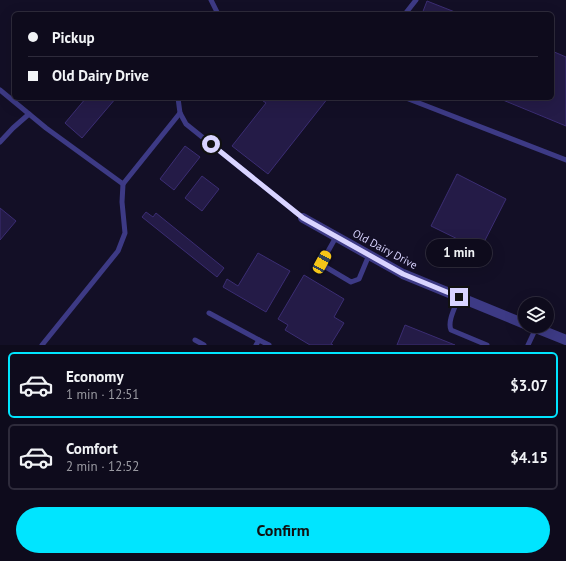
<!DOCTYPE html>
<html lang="en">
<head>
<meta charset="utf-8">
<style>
	:root { --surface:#0e0b1c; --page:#171425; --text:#f1f3f6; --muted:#9b9ba3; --line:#2e2b3b; --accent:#00e5ff }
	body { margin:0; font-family:"PT Sans",sans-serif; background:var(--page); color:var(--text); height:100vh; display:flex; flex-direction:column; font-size:15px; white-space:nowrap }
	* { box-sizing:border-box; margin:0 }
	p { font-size:13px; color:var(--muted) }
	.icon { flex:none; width:22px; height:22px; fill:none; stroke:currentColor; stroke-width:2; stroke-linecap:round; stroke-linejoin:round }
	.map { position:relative; height:345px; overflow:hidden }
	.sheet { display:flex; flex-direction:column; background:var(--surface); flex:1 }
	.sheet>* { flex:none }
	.guide { position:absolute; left:12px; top:12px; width:542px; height:88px; border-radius:6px; box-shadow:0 4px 16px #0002,0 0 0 1px var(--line); display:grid; align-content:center; height:88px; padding:0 16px; background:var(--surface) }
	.buttons { position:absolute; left:518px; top:297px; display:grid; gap:8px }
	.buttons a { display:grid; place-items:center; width:36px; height:36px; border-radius:50%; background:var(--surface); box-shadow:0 4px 16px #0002,0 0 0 1px var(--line); font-size:20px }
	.end { position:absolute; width:18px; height:18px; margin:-9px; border:5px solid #d9d4ff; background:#111; box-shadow:0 0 0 2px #111 }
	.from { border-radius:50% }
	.bubble { position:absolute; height:28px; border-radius:14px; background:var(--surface); box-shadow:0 4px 16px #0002,0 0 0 1px var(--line); font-size:13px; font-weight:600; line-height:28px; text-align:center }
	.car { position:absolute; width:12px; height:24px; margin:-12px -6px; border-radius:5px; box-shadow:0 0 3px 1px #0007; background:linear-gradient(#f5c518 24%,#345 0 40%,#f5c518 0 76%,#345 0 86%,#f5c518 0) }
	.guide b { display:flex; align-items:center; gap:14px; height:38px; font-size:15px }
	.guide b+b { border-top:1px solid var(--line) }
	.guide i { width:10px; height:10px; background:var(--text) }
	ul { padding:7px 0 0; list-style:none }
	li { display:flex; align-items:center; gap:12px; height:66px; margin:0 8px 6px; padding:0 8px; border:2px solid var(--line); border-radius:6px }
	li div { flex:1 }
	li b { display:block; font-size:15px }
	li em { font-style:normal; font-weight:600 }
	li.selected { border-color:var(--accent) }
	li>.icon { width:36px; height:36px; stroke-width:1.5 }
	.button { display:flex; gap:8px; margin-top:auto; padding:8px 16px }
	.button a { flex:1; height:46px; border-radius:24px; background:var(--accent); color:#111; font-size:16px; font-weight:600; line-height:46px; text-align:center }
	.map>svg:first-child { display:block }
</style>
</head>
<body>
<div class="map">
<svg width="566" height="345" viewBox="0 0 566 345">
	<rect width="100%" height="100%" fill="#130f26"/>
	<g fill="#241b47" stroke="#3b2d73">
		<path d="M427,1L460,14H422Z"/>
		<path d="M552,51L566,57V126L498,98H552Z"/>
		<path d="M86,98H116L82,138L65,123Z"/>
		<path d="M259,98H328L268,174L232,146L266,103Z"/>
		<path d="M185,146L200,157L174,190L160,179Z"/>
		<path d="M457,174L506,199L480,250L431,226Z"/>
		<path d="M202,176L219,189L202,211L185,198Z"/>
		<path d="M0,208L16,221L0,240Z"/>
		<path d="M146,212L153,217L156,213L224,268L217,277L142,217Z"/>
		<path d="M258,253L290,271L266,312L223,287L227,279L238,286Z"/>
		<path d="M304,275L344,299L334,317L344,323L331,344L333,345H310L285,330L288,325L278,319Z"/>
		<path d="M405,325L455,345H397Z"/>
	</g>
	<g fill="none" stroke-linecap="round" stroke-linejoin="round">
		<g stroke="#3d3a85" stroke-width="5">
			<path d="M211,0L218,14"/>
			<path d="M405,14L416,0"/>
			<path d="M0,90L46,128L123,184L180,113"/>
			<path d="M178,98L180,113L186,124L303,218"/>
			<path d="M406,98L566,160"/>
			<path d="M0,142L13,128L29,114"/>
			<path d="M336,237L322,262L324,266L351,282L359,279L369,255"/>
			<path d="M459,297C456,306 447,321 451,330L487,345"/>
			<path d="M209,313L259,340"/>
			<path d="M195,340L204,345"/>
			<path d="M42,345L118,251L125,233L122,202L123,184"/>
			<path d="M256,345L259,340L269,345"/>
			<path d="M528,345L536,328"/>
		</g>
		<g stroke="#3d3a85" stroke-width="10">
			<path d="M303,218L403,274L525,324"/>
			<path d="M531,326L566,340"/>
		</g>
	</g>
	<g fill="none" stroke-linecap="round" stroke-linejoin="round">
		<path stroke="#d9d4ff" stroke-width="5" d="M211,144L303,218L403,274L459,297"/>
	</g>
	<g text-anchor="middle" stroke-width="3" stroke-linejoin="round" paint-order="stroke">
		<g font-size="11" fill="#d9d4ff" stroke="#130f26">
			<text transform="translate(385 249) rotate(28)" y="4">Old Dairy Drive</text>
		</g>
	</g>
</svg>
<div class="buttons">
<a><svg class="icon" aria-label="layers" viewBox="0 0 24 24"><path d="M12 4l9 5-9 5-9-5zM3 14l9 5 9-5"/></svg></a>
</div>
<i class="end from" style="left:211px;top:144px"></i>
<i class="end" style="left:459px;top:297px"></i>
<div class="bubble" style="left:426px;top:239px;width:66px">1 min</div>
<i class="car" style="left:322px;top:262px;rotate:29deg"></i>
<div class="guide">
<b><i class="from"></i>Pickup</b>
<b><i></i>Old Dairy Drive</b>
</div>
</div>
<section class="sheet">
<ul>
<li class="selected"><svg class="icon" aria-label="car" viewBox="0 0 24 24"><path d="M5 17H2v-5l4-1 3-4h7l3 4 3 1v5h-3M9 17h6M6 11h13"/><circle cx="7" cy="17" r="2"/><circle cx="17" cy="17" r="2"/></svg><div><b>Economy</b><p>1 min · 12:51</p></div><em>$3.07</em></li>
<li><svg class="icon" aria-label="car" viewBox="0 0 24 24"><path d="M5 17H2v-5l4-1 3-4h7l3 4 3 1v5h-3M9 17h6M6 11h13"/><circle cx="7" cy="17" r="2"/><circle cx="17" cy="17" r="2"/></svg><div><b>Comfort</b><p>2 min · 12:52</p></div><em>$4.15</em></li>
</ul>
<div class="button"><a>Confirm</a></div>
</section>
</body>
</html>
